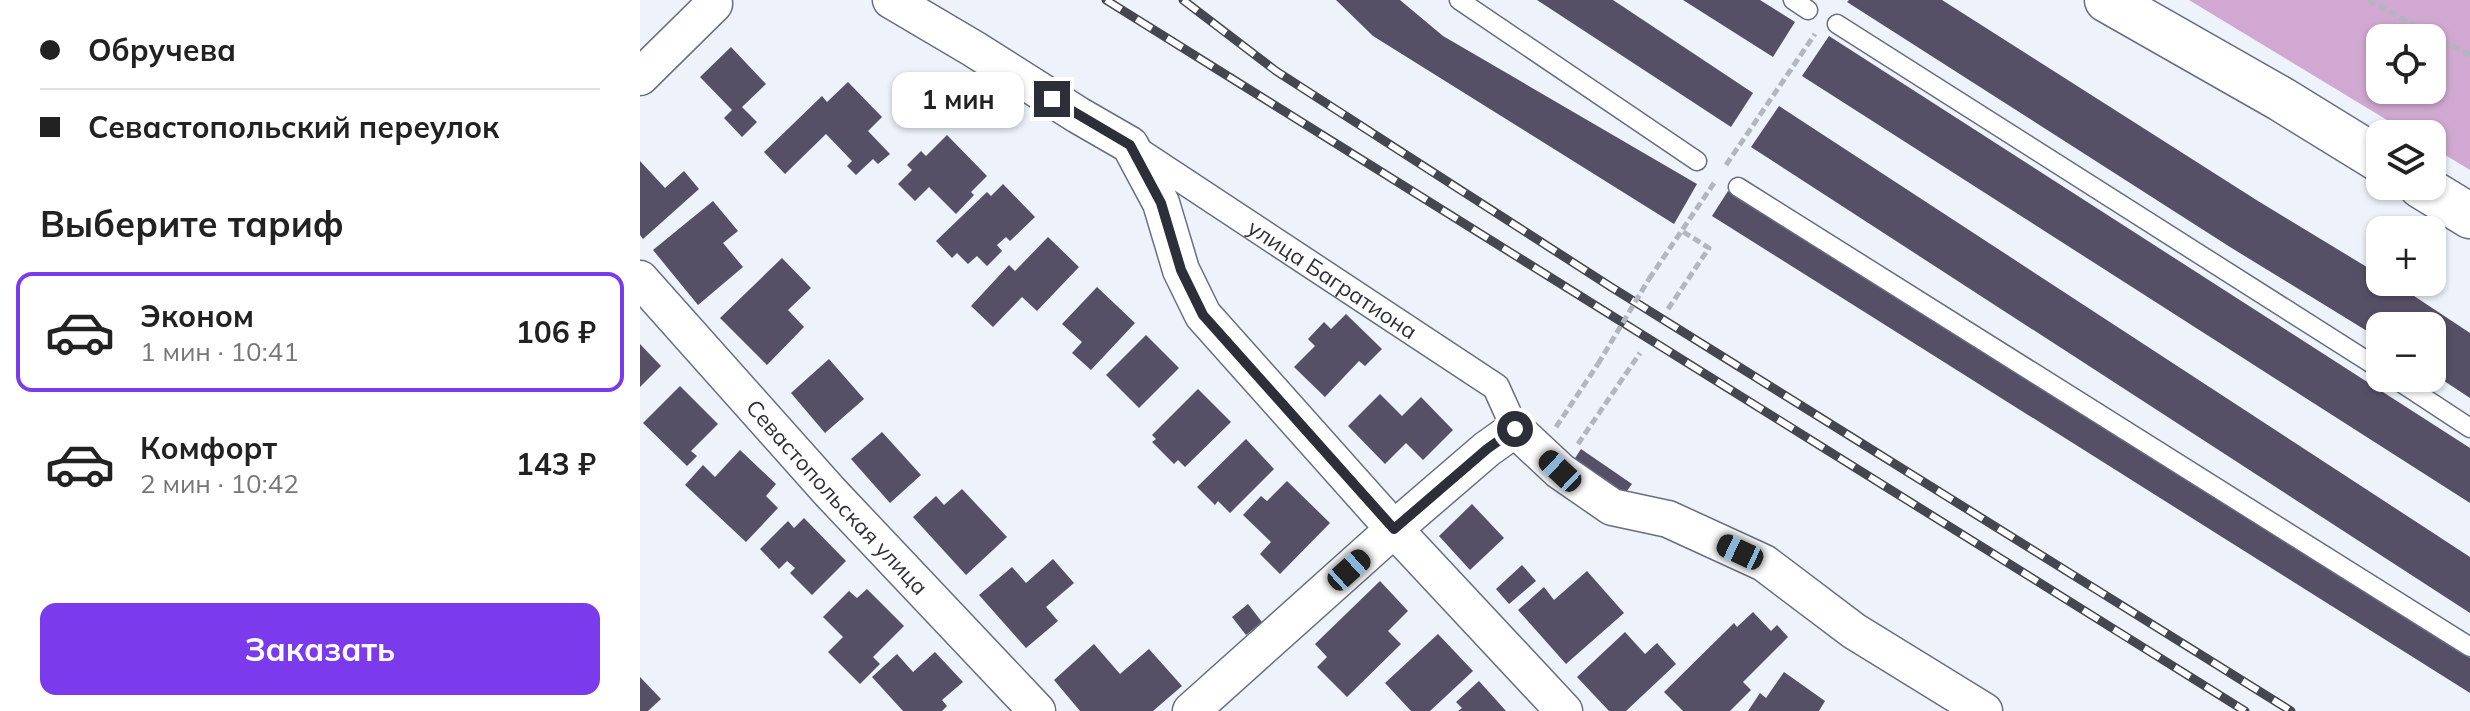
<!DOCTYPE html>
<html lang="ru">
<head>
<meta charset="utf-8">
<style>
	:root { --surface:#fff; --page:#f2f2f2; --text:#222; --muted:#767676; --line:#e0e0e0; --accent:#7c3aed }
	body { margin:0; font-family:Mulish,sans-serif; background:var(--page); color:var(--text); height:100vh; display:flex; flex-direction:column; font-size:30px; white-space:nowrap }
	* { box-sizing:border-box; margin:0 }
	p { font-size:26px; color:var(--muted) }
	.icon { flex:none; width:44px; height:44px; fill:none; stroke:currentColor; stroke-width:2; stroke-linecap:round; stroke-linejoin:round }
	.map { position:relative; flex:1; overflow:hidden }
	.sheet { display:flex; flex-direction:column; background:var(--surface); width:640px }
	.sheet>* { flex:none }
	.hud { display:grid; align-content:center; height:176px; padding:0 40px; background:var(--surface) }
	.fabs { position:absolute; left:1726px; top:24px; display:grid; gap:16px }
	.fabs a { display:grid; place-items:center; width:80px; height:80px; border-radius:16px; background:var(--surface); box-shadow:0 2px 6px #0004; font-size:40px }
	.end { position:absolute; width:36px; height:36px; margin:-18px; border:10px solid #2c2f38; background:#fff; box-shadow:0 0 0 4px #fff }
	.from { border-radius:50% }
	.bubble { position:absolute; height:56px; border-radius:16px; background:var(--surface); box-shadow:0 2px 6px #0004; font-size:26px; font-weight:700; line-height:56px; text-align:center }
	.car { position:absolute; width:24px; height:48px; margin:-24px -12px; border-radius:10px; box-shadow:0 0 6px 2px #0007; background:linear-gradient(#222 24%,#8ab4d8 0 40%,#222 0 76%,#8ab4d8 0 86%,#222 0) }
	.hud b { display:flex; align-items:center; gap:28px; height:76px; font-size:30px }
	.hud b+b { border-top:2px solid var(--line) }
	.hud i { width:20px; height:20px; background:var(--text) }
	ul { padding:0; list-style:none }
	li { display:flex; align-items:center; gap:24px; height:120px; margin:0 16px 12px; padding:0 24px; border:4px solid transparent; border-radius:16px }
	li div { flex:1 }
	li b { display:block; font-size:30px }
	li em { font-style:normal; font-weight:700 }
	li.on { border-color:var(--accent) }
	li>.icon { width:72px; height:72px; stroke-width:1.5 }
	h2 { padding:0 40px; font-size:36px; line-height:96px }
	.primary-button { display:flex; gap:16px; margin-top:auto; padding:16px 40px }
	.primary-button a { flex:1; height:92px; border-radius:16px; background:var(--accent); color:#fff; font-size:32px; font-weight:700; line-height:92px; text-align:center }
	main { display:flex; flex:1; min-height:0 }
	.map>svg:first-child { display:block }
</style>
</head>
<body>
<main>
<section class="sheet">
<div class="hud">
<b><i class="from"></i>Обручева</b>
<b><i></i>Севастопольский переулок</b>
</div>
<h2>Выберите тариф</h2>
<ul>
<li class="on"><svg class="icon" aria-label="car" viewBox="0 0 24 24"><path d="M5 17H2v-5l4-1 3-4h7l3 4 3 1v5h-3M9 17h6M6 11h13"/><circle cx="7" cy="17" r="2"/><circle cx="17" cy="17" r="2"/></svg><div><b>Эконом</b><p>1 мин · 10:41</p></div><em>106 ₽</em></li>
<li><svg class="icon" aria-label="car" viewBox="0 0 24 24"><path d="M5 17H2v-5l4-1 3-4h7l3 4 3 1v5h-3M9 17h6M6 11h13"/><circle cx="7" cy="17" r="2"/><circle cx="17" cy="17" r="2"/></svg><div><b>Комфорт</b><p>2 мин · 10:42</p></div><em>143 ₽</em></li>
</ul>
<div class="primary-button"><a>Заказать</a></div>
</section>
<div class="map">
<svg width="1830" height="711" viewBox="0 0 1830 711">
	<rect width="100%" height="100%" fill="#edf2fb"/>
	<path fill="#d0a8d1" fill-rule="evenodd" d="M1549,0H1830V170L1792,147V134H1770ZM1740,38H1792V90H1740Z"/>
	<g fill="#555065">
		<path d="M696,0H760L803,36L1057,184L1034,224L733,36Z"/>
		<path d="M897,0H973L1113,93L1091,127Z"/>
		<path d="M1043,0H1120L1155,22L1133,57Z"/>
		<path d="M1209,0H1302L1618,201L1740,275V282H1751L1768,292L1830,333V398L1792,373V326H1740V339L1590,247L1207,2Z"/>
		<path d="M1189,36L1830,448V503L1162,76Z"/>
		<path d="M91,47L126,84L102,107L117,122L102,137L84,118L92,110L60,77Z"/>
		<path d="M208,82L242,117L228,131L250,154L238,164L233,159L216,175L207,166L212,161L186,134L145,174L124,152L182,96L187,102Z"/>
		<path d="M1139,106L1830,557V613L1111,147Z"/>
		<path d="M307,135L347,176L331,192L334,195L316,214L289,187L275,201L258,184L272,170L267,165L281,151L286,156Z"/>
		<path d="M0,161L25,188L44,171L59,189L3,239L0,235Z"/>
		<path d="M363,184L395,217L370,241L366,237L357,245L362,251L347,266L337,256L328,264L317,253L312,258L296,241L347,192L351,196Z"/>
		<path d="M1088,191L1830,658V693L1072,216Z"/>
		<path d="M73,201L98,231L83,243L103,267L58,305L13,250Z"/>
		<path d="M408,237L439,267L397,311L382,297L353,327L331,306L369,265L375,271Z"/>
		<path d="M142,258L171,288L148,310L164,327L127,365L80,318Z"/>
		<path d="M457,287L495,323L451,370L432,353L442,342L422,324Z"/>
		<path d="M706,314L742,349L725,366L719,361L685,397L654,367L675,346L668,339L684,322L691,329Z"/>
		<path d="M506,335L539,368L499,408L466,375Z"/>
		<path d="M0,344L21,366L0,387Z"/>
		<path d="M189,359L224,399L185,433L151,393Z"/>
		<path d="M40,386L78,424L51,451L57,456L47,466L3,423Z"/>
		<path d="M558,389L591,422L545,467L538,460L534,464L512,442L516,439L512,435Z"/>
		<path d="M740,394L762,416L781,397L813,430L783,460L766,443L745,464L708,426Z"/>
		<path d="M242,432L281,475L250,503L211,459Z"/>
		<path d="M606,439L634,469L590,513L578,501L575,505L557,487Z"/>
		<path d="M941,449L992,484L978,503L928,469Z"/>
		<path d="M100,450L136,484L126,496L138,508L106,542L45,485L63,465L75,477Z"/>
		<path d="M647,481L690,523L640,574L620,554L631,542L603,515L621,496L627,501Z"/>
		<path d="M322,489L367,537L326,575L273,517L296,496L304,505Z"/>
		<path d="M832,504L864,538L830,570L799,536Z"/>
		<path d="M164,518L206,561L172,595L150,573L155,568L147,561L139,569L120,549L148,521L154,528Z"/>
		<path d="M413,559L434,583L406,607L418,621L386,648L339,595L372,567L386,583Z"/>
		<path d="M882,565L896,581L869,604L856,589Z"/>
		<path d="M947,571L984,613L926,664L878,610L904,587L914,600Z"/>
		<path d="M740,581L768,611L748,631L761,644L707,697L677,667L687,657L675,644Z"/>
		<path d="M227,589L264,626L233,657L240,664L220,684L188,652L203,637L183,617L209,591L217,598Z"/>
		<path d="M608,604L622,622L606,635L592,617Z"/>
		<path d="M1113,612L1131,631L1137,625L1148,637L1103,682L1111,690L1090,711H1043L1024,692L1094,623L1097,627Z"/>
		<path d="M985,632L1005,654L1017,643L1036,664L986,711H969L937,677Z"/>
		<path d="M798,634L833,671L790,711H771L745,683Z"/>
		<path d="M454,644L480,674L509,649L542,686L513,711H440L414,680Z"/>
		<path d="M295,652L323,682L302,700L307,706L302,711H263L232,677L257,654L273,672Z"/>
		<path d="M1144,672L1185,701L1179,711H1108L1120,693L1126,698Z"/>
		<path d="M0,677L21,699L8,711H0Z"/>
		<path d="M839,681L866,711H818L822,708L816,702Z"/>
	</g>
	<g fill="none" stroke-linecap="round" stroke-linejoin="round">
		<g stroke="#666e82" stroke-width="21">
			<g id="service">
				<path d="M819,0L1057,161"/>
				<path d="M1153,0L1168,10"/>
				<path d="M1197,24L1740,369"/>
				<path d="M1098,187L1830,647"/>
				<path d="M1754,378L1830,428"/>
			</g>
		</g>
		<g stroke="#666e82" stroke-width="29">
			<g id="pedestrian">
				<path id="s1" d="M494,148L856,387L875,429"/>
			</g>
		</g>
		<g stroke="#666e82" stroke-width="39">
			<g id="minor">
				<path d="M251,0L334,49L438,115L490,145L521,203L541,270L563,315L754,529L924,711"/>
				<path d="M0,77L74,4"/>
				<path id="s2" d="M0,279L190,492L397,711"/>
				<path d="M551,711L754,529L847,449L875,429L920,471L972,507L1028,519L1124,563L1214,631L1344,711"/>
			</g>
		</g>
		<g stroke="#666e82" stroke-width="47">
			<g id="tertiary">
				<path d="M1467,0L1641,99L1740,160"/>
				<path d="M1781,186L1830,216"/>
			</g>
		</g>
		<g stroke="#b2b6bf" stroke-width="5" stroke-dasharray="8 4" stroke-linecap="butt">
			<path d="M1728,0L1830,55"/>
			<path d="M1086,165L1175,34"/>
			<path d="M1009,279L1074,183"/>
			<path d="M1028,309L1069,248L1042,231"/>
			<path d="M916,427L958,364"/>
			<path d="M938,444L1000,353"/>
		</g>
		<use href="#service" stroke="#fff" stroke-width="18"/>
		<use href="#pedestrian" stroke="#fff" stroke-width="26"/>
		<use href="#minor" stroke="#fff" stroke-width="36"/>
		<use href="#tertiary" stroke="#fff" stroke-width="44"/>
		<g stroke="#444750" stroke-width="9">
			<g id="rail">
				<path d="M466,0L1605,711"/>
				<path d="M543,0L636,71L971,287L1651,711"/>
			</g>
		</g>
		<use href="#rail" stroke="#fff" stroke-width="6" stroke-dasharray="18" stroke-linecap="butt"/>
		<path stroke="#b2b6bf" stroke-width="5" stroke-dasharray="8 4" stroke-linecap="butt" d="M958,364L1009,279"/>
	</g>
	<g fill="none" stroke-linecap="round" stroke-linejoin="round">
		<path stroke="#2c2f38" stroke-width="10" d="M412,99L490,145L521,203L541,270L563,315L754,529L847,449L875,429"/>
	</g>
	<g text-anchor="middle" stroke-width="8" stroke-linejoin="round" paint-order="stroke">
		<g font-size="22" fill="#2c2f38" stroke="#fff">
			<text dy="8" stroke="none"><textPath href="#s1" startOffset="238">улица Багратиона</textPath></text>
			<text dy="8" stroke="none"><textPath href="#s2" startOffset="294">Севастопольская улица</textPath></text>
		</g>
	</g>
</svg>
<div class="fabs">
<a><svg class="icon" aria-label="locate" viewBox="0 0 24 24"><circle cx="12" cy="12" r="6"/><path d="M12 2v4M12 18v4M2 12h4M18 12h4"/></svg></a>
<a><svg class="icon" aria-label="layers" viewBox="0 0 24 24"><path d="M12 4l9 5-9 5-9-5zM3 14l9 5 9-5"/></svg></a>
<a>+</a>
<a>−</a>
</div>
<i class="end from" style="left:875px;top:429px"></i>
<i class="end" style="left:412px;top:99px"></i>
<div class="bubble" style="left:252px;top:72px;width:132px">1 мин</div>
<i class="car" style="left:920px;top:471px;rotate:313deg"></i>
<i class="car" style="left:1100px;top:552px;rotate:295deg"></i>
<i class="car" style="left:709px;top:570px;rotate:48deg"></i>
</div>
</main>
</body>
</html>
